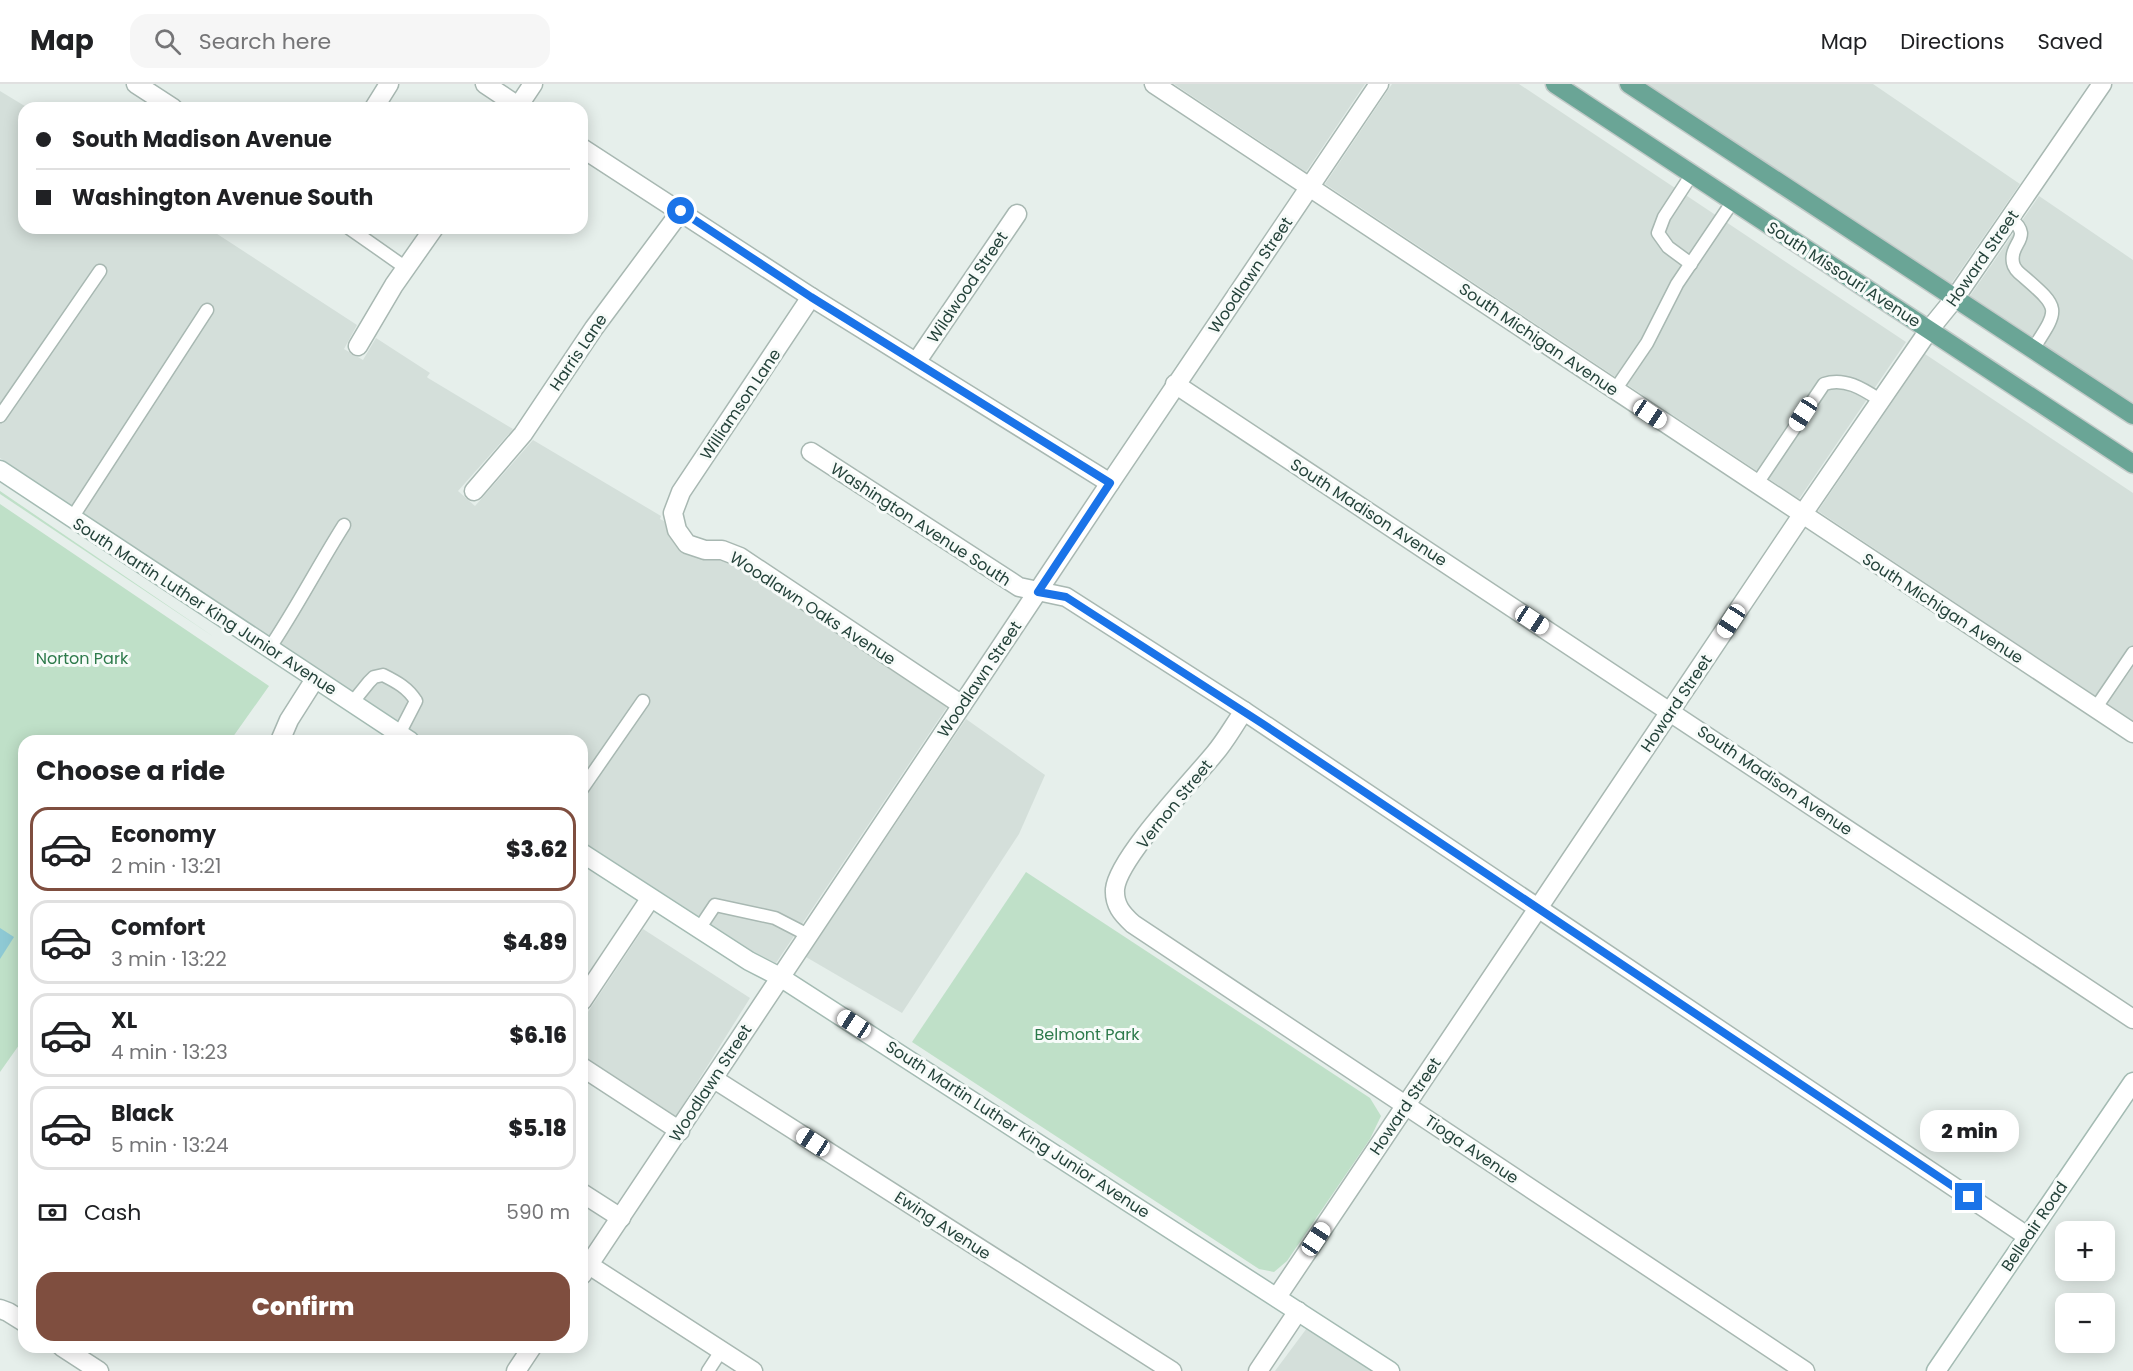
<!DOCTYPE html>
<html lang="en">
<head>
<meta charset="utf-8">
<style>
	:root { --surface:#fff; --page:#f6f6f6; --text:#202124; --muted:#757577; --line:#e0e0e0; --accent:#7f4e3f }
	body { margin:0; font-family:Poppins,sans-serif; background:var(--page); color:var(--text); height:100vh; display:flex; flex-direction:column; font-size:22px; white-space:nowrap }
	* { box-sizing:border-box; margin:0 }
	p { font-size:20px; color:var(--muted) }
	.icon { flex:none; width:33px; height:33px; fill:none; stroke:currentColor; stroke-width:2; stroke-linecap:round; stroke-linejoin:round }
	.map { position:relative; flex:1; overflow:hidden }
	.details { position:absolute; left:18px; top:651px; width:570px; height:618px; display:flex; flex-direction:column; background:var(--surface); border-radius:18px; box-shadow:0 3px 15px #0003 }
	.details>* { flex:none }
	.guide { position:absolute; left:18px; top:18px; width:570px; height:132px; border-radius:18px; box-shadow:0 3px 15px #0003; display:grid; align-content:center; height:132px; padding:0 18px; background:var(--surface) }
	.controls { position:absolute; left:2055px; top:1137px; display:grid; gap:12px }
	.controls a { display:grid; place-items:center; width:60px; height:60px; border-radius:12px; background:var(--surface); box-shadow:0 3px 15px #0003; font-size:30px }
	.end { position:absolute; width:27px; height:27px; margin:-14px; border:8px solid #1a73e8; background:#fff; box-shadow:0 0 0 3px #fff }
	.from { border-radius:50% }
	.bubble { position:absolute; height:42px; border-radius:18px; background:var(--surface); box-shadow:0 3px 15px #0003; font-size:20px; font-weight:800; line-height:42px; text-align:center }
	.car { position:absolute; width:18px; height:36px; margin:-18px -9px; border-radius:8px; box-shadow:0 0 4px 2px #0007; background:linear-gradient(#fff 24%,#345 0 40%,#fff 0 76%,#345 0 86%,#fff 0) }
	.guide b { display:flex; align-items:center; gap:21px; height:57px; font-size:22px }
	.guide b+b { border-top:2px solid var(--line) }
	.guide i { width:15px; height:15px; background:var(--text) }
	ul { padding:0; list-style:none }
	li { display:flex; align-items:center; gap:18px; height:84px; margin:0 12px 9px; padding:0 6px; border:3px solid var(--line); border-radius:18px }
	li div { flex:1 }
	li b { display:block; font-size:22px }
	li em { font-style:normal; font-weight:800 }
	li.current { border-color:var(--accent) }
	li>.icon { width:54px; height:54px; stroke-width:1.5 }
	h2 { padding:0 18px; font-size:27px; line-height:72px }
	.pay { display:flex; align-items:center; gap:15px; height:66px; padding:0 18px; font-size:22px }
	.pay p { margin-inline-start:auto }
	.primary-button { display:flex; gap:12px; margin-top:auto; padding:12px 18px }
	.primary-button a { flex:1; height:69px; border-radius:18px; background:var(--accent); color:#fff; font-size:24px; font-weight:800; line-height:69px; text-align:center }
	header { display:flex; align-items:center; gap:36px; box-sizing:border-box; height:84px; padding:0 30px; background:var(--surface); border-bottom:2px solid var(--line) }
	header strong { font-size:28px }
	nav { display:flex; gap:33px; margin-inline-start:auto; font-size:21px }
	.search { width:420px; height:54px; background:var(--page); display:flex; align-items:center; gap:15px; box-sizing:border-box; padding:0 21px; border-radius:18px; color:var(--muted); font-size:22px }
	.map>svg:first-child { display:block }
</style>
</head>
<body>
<header>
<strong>Map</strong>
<div class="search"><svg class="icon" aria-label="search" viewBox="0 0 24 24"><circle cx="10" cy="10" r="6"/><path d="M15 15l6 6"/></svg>Search here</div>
<nav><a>Map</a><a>Directions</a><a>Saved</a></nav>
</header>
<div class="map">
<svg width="2133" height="1287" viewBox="0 0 2133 1287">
	<rect width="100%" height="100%" fill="#e6efeb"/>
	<g fill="#d4dfda">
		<path d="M1174,0H1365L1306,88Z"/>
		<path d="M1392,0H1519L1906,258L1799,415L1325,100Z"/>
		<path d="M1647,0H1873L2020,100L1951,200Z"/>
		<path d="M0,7L28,24H24V144H208L357,241L344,265L363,276L376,254L430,289L427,293L428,294L513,345L458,407L475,422L533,356L661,432L660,435L664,437L668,451L678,465L685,470L702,475L720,476L735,482L947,623L776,879L754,868L582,757V657H428L0,374Z"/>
		<path d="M2039,112L2133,176V319L1970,212Z"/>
		<path d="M1925,270L2133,409V637L1818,427Z"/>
		<path d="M966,635L1045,691L1019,750L902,929L806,873Z"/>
		<path d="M643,845L750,914L676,1032L582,971V937Z"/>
		<path d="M1307,1244L1372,1287H1275Z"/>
	</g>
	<g fill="#bfe0c8">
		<path d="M0,407L214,553L0,410Z"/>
		<path d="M0,420L269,602L230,657H24V954L0,988Z"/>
		<path d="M1026,788L1370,1014L1381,1032L1370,1055L1287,1177L1274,1188L1259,1185L912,958Z"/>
	</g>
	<path fill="#8ec9d4" d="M0,844L14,853L0,875Z"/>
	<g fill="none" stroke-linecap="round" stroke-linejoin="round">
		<g stroke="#a8b8b2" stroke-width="15">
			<g id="lane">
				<path d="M2010,134C2035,154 2009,158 2013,179C2014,185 2020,190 2024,193C2061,225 2059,225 2033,265"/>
				<path d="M349,144L406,184"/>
				<path d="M1691,180L1668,163L1658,149L1664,133L1692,90"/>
				<path d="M1615,306L1647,259L1677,200L1733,117"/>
				<path d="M0,332L100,187"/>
				<path d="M1756,401L1824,300C1845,293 1863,305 1880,316"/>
				<path d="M72,434L207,226"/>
				<path d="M269,565C296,525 318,482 344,441"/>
				<path d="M352,619L369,598L374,593L383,591C397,598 408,604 416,617L399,650"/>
				<path d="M2095,625L2133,569"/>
				<path d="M582,705L643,617"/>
				<path d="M699,845L715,821L775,834L808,851"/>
				<path d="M708,1287L721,1267"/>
			</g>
		</g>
		<g stroke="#a8b8b2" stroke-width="21">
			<g id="street">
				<path d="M136,0L173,24"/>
				<path d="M485,0L521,24"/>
				<path d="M1154,0L2133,649"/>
				<path d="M374,24L389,0"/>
				<path d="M517,24L533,0"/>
				<path d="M582,64L811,213L1110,399"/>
				<path d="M811,213L681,408L673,429L677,446L687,460L705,466H722L740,473L962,621"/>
				<path d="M358,262L394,201L434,144"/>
				<path d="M917,277L1017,130"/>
				<path d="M1175,300L2133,935"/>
				<path d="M811,368L1019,503L1066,513L1244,627L2027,1152"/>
				<path d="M474,407L523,350L594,244L681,127"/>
				<path d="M1244,627C1234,641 1226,656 1215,669C1193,696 1118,774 1115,805C1114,821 1122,830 1133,840L1805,1287"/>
				<path d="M280,657L289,636L315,595"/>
				<path d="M582,917L650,815"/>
				<path d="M582,983L680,1047"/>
				<path d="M714,995L1172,1287"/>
				<path d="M582,1109L621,1134"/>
				<path d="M589,1181L753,1287"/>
				<path d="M582,1191L1110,399L1379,0"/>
				<path d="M1277,1213L1802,431L1929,246L1955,214L2102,0"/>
				<path d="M0,1225L8,1228L24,1238"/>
				<path d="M62,1263L99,1287"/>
				<path d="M516,1287L532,1263"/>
				<path d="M1258,1287L1298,1227"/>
			</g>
		</g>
		<g stroke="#a4bbb3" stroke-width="21">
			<g id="secondary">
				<path d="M0,386L410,657"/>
				<path d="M582,769L749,877L780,893L1390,1287"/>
				<path d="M1936,1287L2133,998"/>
			</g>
		</g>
		<g stroke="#c2cac8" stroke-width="21">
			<g id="primary">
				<path d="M1555,0L2133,380"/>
				<path d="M1629,0L2133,331"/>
			</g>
		</g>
		<use href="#lane" stroke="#fff" stroke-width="12"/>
		<use href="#street" stroke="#fff" stroke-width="18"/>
		<use href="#secondary" stroke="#fff" stroke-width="18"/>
		<use href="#primary" stroke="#6aa596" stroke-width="18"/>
	</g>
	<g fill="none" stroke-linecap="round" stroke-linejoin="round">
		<path stroke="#1a73e8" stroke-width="8" d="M681,127L811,213L1110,399L1038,508L1066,513L1263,640L1969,1113"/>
	</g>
	<g text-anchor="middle" stroke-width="6" stroke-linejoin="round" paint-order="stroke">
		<g font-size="16" fill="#24423a" stroke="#f7fbf9">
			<text transform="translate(1982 174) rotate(-55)" y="6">Howard Street</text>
			<text transform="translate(1844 190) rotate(33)" y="6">South Missouri Avenue</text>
			<text transform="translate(1250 191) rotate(-56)" y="6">Woodlawn Street</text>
			<text transform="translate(967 203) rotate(-56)" y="6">Wildwood Street</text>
			<text transform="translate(1539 255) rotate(34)" y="6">South Michigan Avenue</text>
			<text transform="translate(578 268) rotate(-56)" y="6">Harris Lane</text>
			<text transform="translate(740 320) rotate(-56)" y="6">Williamson Lane</text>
			<text transform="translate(1369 428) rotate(33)" y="6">South Madison Avenue</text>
			<text transform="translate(921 440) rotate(33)" y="6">Washington Avenue South</text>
			<text transform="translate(205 522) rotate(33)" y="6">South Martin Luther King Junior Avenue</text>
			<text transform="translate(813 524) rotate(33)" y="6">Woodlawn Oaks Avenue</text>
			<text transform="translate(1943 524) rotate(33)" y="6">South Michigan Avenue</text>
			<text transform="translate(979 595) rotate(-56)" y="6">Woodlawn Street</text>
			<text transform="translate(1676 619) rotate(-56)" y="6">Howard Street</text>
			<text transform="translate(1775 696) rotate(34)" y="6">South Madison Avenue</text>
			<text transform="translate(1174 720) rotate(-51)" y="6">Vernon Street</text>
			<text transform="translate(710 999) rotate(-57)" y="6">Woodlawn Street</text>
			<text transform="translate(1405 1022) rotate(-56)" y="6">Howard Street</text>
			<text transform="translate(1018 1045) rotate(33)" y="6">South Martin Luther King Junior Avenue</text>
			<text transform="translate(1472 1065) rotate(34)" y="6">Tioga Avenue</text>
			<text transform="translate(943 1141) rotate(33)" y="6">Ewing Avenue</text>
			<text transform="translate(2034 1142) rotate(-56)" y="6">Belleair Road</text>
		</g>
		<g font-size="16" fill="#2d7a4b" stroke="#f7fbf9">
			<text x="82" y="580">Norton Park</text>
			<text x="1087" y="956">Belmont Park</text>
		</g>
	</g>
</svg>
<div class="controls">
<a>+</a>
<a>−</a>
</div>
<i class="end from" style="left:681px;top:127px"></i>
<i class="end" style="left:1969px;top:1113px"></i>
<div class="bubble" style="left:1920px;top:1026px;width:99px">2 min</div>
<i class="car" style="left:1650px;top:330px;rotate:124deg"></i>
<i class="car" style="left:1803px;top:330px;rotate:213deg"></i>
<i class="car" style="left:1532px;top:536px;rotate:123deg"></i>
<i class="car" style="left:1731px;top:537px;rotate:213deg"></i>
<i class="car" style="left:854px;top:940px;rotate:303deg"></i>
<i class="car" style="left:813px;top:1058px;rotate:303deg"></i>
<i class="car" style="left:1316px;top:1155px;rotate:34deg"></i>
<div class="guide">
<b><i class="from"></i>South Madison Avenue</b>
<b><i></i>Washington Avenue South</b>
</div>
<section class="details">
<h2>Choose a ride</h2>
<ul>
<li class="current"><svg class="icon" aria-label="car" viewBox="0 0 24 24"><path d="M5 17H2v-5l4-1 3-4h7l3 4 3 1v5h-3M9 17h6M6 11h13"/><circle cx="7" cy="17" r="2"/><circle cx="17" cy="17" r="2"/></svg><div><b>Economy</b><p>2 min · 13:21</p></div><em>$3.62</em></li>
<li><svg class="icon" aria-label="car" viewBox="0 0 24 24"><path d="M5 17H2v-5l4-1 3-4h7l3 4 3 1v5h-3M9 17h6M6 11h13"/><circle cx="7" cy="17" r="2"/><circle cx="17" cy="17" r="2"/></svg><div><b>Comfort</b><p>3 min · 13:22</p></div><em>$4.89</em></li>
<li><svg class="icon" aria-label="car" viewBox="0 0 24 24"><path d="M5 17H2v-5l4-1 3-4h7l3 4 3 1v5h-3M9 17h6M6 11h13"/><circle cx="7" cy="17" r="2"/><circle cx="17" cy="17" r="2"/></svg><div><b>XL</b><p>4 min · 13:23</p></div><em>$6.16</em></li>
<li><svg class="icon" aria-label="car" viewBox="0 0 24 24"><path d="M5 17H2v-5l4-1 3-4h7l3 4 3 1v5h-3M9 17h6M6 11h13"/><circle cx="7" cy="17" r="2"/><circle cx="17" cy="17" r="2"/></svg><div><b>Black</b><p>5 min · 13:24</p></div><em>$5.18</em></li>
</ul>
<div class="pay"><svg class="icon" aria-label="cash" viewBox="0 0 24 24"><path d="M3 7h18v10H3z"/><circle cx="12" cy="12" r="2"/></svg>Cash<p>590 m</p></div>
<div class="primary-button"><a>Confirm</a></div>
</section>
</div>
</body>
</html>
